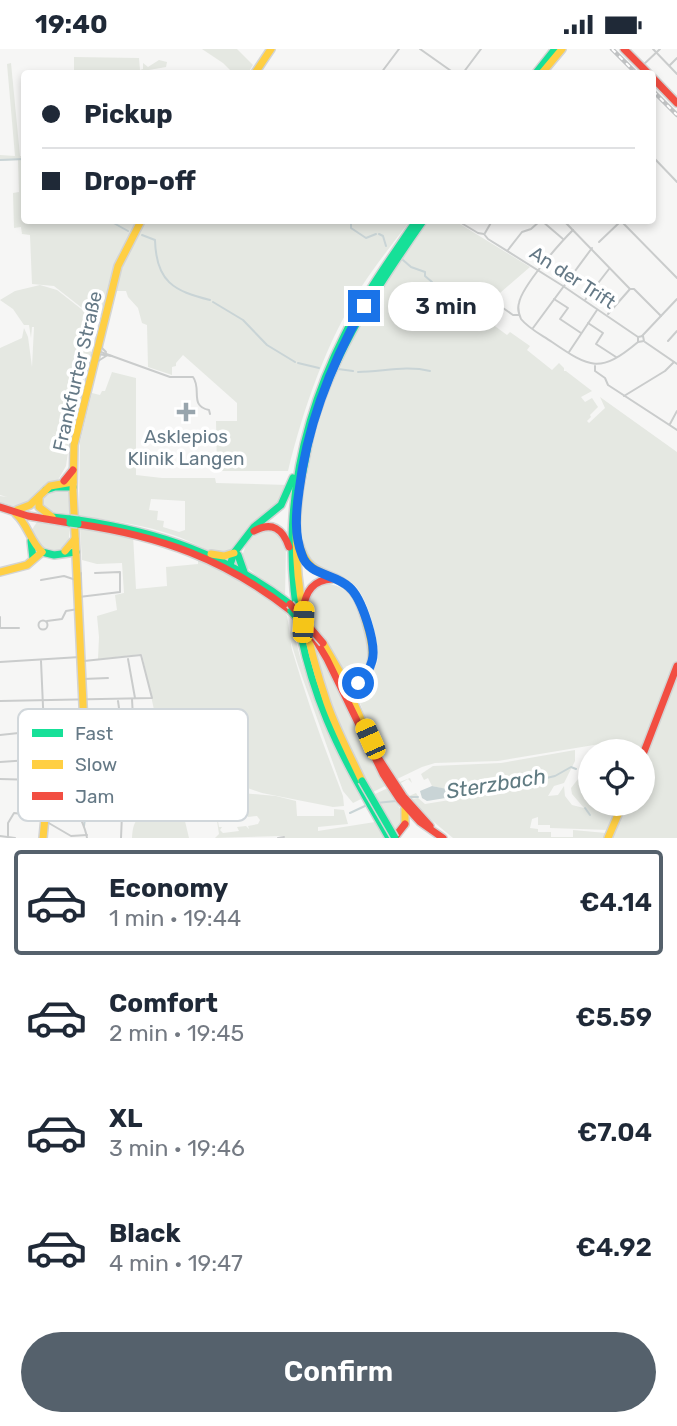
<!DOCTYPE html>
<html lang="en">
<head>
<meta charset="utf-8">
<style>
	:root { --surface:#fff; --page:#f2f2f3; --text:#1f2937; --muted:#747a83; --line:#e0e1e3; --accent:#55616c }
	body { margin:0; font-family:Rubik,sans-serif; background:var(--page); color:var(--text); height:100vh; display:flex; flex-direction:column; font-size:26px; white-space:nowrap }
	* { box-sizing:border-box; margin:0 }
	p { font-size:23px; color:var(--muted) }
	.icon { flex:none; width:38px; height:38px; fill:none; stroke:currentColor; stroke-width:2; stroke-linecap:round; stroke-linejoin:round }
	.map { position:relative; height:789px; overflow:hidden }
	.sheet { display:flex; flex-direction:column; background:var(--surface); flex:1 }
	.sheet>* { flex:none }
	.banner { position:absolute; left:21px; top:21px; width:635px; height:154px; border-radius:7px; box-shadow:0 4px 10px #0003; display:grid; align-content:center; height:154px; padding:0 21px; background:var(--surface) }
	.controls { position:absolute; left:578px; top:690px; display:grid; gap:14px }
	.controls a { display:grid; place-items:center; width:77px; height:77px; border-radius:50%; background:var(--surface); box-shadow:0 4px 10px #0003; font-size:35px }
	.end { position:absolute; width:32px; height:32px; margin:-16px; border:9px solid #1a73e8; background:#fff; box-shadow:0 0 0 4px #fff }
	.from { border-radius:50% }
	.bubble { position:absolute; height:49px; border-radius:24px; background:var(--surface); box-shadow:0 4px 10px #0003; font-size:23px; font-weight:600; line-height:49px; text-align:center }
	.car { position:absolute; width:21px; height:42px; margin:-21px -10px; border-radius:9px; box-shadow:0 0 5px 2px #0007; background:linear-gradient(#f5c518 24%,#345 0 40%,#f5c518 0 76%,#345 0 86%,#f5c518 0) }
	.banner b { display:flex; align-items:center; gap:24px; height:66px; font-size:26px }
	.banner b+b { border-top:2px solid var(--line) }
	.banner i { width:18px; height:18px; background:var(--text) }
	ul { padding:12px 0 0; list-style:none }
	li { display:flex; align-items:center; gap:21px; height:105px; margin:0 14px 10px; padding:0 7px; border:4px solid transparent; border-radius:7px }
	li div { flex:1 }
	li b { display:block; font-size:26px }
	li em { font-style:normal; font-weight:600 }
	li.active { border-color:var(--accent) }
	li>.icon { width:63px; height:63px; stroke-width:1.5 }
	.cta { display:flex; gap:14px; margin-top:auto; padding:14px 21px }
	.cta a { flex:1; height:80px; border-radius:42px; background:var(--accent); color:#fff; font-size:28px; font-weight:600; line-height:80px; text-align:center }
	.status { display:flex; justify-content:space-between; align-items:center; height:49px; padding:0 35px; background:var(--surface); direction:ltr }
	.status svg { height:19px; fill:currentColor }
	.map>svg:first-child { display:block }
</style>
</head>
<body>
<div class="status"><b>19:40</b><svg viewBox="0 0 49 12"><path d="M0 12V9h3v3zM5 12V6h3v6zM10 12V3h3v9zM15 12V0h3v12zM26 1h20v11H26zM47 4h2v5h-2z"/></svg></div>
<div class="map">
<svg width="677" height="789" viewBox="0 0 677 789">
	<rect width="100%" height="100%" fill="#f6f6f5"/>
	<g fill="#e5e8e2" fill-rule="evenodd">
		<path d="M202,0H237L253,16L248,24L231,22L223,14Z"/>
		<path d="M74,8L139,9L140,21L143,20V14L148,18L159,11L167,13L166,18L149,21L148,24H74Z"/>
		<path d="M11,14L20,107H24V172H139L119,204L100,273L54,237L32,235L30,186L22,185L21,178L14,179L13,144L19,143L18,111L0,112V106L15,107L7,15Z"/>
		<path d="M146,172H410C394,193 377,214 362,237C326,294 304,357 288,422H217L216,372H237V354L183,306L176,314V317L172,318V326L148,318L147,276L142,274L138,259L128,248L126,242H116C122,215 131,194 146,172Z"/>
		<path d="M429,172H455L530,218L477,264L507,286L510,283L530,297L527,301L552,321L559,314L564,319V322H566L592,342L581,348L585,353L592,349L598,358L590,366L591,368L587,372L589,374L605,359L600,348L677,403V789H612L626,754H642V713L647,702L643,699L600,695L498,712L435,714L422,718L395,731L370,683L357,645C362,634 373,626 377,614C381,598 368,550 356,538C340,521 310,525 303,498C297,475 304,446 308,424C312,401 316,378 324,356C346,289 388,229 429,172Z"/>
		<path d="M40,236L57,241L94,270L85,301L92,303L87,318L71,392L69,394L52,384L69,396L66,417L58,431C43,435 36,443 27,456L17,458L0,453V447L7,448L0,446V299L22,289L24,279L28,288L32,318L34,278H32L31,289L29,276H24L13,260L0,251L15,242Z"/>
		<path d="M112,323L136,329V426L162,429H215L216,434L288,436L280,453L251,477L228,505C210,505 193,493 176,487C145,476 111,471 79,467L80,393L92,344L100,346L102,342H105ZM151,450L185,452V481L179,483L163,478L164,472L157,471L158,462L149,461Z"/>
		<path d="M58,441H68L70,465L47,462L41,457L42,449Z"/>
		<path d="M37,473L70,479L68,498L56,502L40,498L31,482Z"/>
		<path d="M80,479L133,486L136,540L167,537L166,518L198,515V507L240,528L283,558C290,567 289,592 293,604C307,652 325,700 343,747L344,757L333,758L262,744L239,736L213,733L184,715L177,680L159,684L142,605L98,610L99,588L97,567L117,561L115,546L124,544L122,514L97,515L82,511Z"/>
		<path d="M263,479L277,480L286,495L285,548L240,513L248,490Z"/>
		<path d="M326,534C334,536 340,537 346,543C360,557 378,606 364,622C357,629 351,627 344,624C334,607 315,586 309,570C303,555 311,539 326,534Z"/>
		<path d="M290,582C297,588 298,602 301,611C318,659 338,705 361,750L353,754L343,742L298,616L290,590Z"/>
		<path d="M312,590L322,604L341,639L387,736L373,743C348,695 321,644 312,590Z"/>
		<path d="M140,682L157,686L158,690L153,694L158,692L160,705L175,704L178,712L202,729L201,742L203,764L170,768L159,765L167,769L184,768L189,789H132C133,775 135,771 145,762L154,763L146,760L149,754L145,696L139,693Z"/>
		<path d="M575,701V712L564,734L554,737L548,747L558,746L564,737L565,747L572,756L584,759L572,745L571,739L582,725L590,726V754H622L610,781L550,779V776H538V768L532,770L530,779L538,780V783H551V788H573V781L606,784L605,789H453L417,759L412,750L409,751L397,734L410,729L412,734L408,730L401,734L409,747L416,744L418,747L412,750L418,749L425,755L468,748L477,743L489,742L482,733L450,741L432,737L428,729L424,731L421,725L433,717L501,714Z"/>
		<path d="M388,739L403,765L401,774L395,781L375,745Z"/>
		<path d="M241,744L276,747L296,752L297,767H334V760L344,761L348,775L318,778V782L375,773L384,789H283V787L215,789L219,785L217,772L221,771L218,772L219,778H222L220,781L223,784L239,782L237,778L246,777L249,780L248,777L258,775L260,771L257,767L248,768V765H245V768L237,766L234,769V759L242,760L244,750Z"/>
	</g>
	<path fill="#c9d4d6" d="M486,732L493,736L489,742L427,752L422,749L420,742L432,737L452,741Z"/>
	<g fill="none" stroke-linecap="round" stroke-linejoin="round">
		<g stroke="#c9d4d6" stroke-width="2">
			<path d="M0,111L24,110"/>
			<path d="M110,172L128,182"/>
			<path d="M340,172H341"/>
			<path d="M344,172L351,174V179L366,189L376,185"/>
			<path d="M379,185L383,187L386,197"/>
			<path d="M142,186L155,191C156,233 174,242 210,251"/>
			<path d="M403,211L411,218L425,223V227L432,233L436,244L447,256"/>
			<path d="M213,253L243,271L267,296L295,313"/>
			<path d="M298,314L319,319"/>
			<path d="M338,320L353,322"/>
			<path d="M358,323C382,323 405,316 430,322"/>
			<path d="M518,726L520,725"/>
			<path d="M493,736L521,728L542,730L555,727L571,718L576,720"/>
			<path d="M407,748H418"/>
			<path d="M103,751L116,749"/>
			<path d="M376,754L396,752"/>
			<path d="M602,755V761"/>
			<path d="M140,758L149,761"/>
			<path d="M585,759L590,766"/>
			<path d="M350,764L367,756"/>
			<path d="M84,777L87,754"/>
		</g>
		<g stroke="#d3d4d4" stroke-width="10">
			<g id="fast">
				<path d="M536,24L555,0"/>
				<path d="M302,427C306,410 308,392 313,375C335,300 379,235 423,172"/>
				<path d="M46,441L55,438H73"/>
				<path d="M52,468L70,470"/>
				<path d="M78,471C159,483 224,505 290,555"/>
				<path d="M31,492L33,510"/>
				<path d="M42,503L54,506L76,503"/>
				<path d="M238,506L244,523"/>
				<path d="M229,519L234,504L254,478L281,456L293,429"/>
				<path d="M344,637L364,624"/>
				<path d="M389,789C367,750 344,712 327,671C274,542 282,409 345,285C365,245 391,209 416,172"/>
			</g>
		</g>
		<g stroke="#d3d4d4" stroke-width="10">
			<g id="slow">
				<path d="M255,24L271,0"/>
				<path d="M542,24L562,0"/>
				<path d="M302,427C287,502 303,583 327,654C336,680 350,706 362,732"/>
				<path d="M39,448V458L52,468"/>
				<path d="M17,461L30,456L50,437L73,433"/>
				<path d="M16,465C28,476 30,492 42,503"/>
				<path d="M299,494C310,533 333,518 353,543C360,551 363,563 366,573C375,604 379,627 343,639"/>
				<path d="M65,502L75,490"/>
				<path d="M211,505L224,507L234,504"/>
				<path d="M0,523L27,516L42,503"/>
				<path d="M323,594L341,625L365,679"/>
				<path d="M341,625L353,629"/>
				<path d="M353,651L358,634"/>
				<path d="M405,757V775"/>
				<path d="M43,789L48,738L50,735L66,739L71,737L75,708L84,677L73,442L74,396L118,217L141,172"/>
				<path d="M608,789L623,754"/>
			</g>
		</g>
		<g stroke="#d3d4d4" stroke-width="10">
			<g id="jam">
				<path d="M624,0L648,24"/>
				<path d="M653,29L677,54"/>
				<path d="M64,432L73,421"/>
				<path d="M0,458L28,467L70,474"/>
				<path d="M78,475C160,487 225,510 291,562"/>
				<path d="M254,482C272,472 283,480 289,498"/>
				<path d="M303,560C306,542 313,531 332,530"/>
				<path d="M312,585L327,610L383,725L400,751L420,773L443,789"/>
				<path d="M642,708L677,617"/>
				<path d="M379,710L403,747L430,777"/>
				<path d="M395,788L405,775"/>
			</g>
		</g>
		<g stroke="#cacccc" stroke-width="2">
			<path d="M420,0L454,24"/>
			<path d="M653,0L677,25"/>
			<path d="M670,16L677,9"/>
			<path d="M642,17L660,0"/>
			<path d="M381,24L399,0"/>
			<path d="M463,24L481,0"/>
			<path d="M653,108L677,133"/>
			<path d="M458,172L478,184L484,185L488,190L563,237L638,288L643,287L644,292L638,293V288"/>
			<path d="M542,172L563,190"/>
			<path d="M564,172L630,240H634L661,267"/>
			<path d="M621,172L677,229"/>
			<path d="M573,181C560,194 522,237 519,254C517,260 519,265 521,270C529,280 542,286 552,293C590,319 600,325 638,293"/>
			<path d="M485,184L492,172"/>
			<path d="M599,193L621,172"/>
			<path d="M508,201L522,183L531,180L540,172"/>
			<path d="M554,250L568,259L560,270L581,284"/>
			<path d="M585,251L609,220"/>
			<path d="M493,252L513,266H519"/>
			<path d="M608,265L630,240"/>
			<path d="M588,274L603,284L596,295L616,308"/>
			<path d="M533,279L592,199"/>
			<path d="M642,287L677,250"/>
			<path d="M668,292L677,282"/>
			<path d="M101,293L102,299L106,303"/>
			<path d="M645,293L677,315"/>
			<path d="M98,302L170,328H193C202,340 189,357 209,361L210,365"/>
			<path d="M569,303L597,261"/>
			<path d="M97,305L112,307"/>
			<path d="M95,314L106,307"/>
			<path d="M595,317V322L605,329L608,336L677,381"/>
			<path d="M624,347L665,322L674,313"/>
			<path d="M670,375L677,362"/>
			<path d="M41,531L64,527L76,531"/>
			<path d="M78,542L81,540V524"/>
			<path d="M79,548L120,543V523L95,524"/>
			<path d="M0,568V579"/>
			<circle cx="43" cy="576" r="4.5"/>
			<path d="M47,572L62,570L66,562L78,560"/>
			<path d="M1,579H19"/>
			<path d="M128,610L135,649"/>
			<path d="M41,612L44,680"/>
			<path d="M0,613L80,608"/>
			<path d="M83,630L108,629"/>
			<path d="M132,650L133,669"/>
			<path d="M0,652L152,649L141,606L84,612"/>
			<path d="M118,652L121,673"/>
			<path d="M133,663L153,662"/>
			<path d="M0,686L84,677L131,680L160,685L176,681L183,716L212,734L238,737"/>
			<path d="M0,713L74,708"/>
			<path d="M37,729V710"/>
			<path d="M0,730L37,731L47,734"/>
			<path d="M118,732L122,682"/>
			<path d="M69,739L90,753L123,751L141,760"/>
			<path d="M95,739L108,746L109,750"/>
			<path d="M75,745C73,761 85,773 87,789"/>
			<path d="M80,747L82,739L118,733L130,734L139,682"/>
			<path d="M119,751L122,765L121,789"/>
			<path d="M47,773L71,787L87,786"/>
			<path d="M0,787L15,789"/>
			<path d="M8,788V774L14,764L31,766L42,771"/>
			<path d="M278,789L284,788"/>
		</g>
		<use href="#fast" stroke="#16e098" stroke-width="7"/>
		<use href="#slow" stroke="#ffcf43" stroke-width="7"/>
		<use href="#jam" stroke="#f24e42" stroke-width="7"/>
		<g stroke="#c0c2c3" stroke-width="4.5">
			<g id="rail">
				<path d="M612,0L636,24"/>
				<path d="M653,42L677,66"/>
			</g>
		</g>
		<use href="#rail" stroke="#fff" stroke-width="2" stroke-dasharray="5" stroke-linecap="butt"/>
		<g stroke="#d3d4d4" stroke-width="10" stroke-linecap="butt">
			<g id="fast-bridge">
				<path d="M70,470L78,471"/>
				<path d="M70,474L78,475"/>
				<path d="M291,562L308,580"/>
				<path d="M362,732L395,789"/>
			</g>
		</g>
		<g stroke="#d3d4d4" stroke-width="10" stroke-linecap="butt">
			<path id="jam-bridge" d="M290,555L323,594"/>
		</g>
		<use href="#fast-bridge" stroke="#16e098" stroke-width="7"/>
		<use href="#jam-bridge" stroke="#f24e42" stroke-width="7"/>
	</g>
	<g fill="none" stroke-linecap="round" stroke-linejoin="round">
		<path stroke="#1a73e8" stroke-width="9" d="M358,634C364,629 370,620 372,612C377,596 362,549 349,538C334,524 309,527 302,506C294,486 296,463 299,442C307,375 331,315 364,257"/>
	</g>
	<path fill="#98a5ad" stroke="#fff" stroke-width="2.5" d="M182.5 352.5h7v7h7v7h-7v7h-7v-7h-7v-7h7z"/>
	<g text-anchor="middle" stroke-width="7" stroke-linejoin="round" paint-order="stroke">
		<g font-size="19" fill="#657986" stroke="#fff">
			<text transform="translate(573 228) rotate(33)" y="7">An der Trift</text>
			<text transform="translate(77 322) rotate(-77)" y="7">Frankfurter Straße</text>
		</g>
		<g font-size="19" fill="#657986" stroke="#fff">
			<text x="186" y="394">Asklepios<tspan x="186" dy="22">Klinik Langen</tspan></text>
		</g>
		<g font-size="21" font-style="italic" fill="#607b82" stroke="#fff">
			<text transform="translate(496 735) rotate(-9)" y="7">Sterzbach</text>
		</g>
	</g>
	<rect x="18" y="660" width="230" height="112" rx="10" fill="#fff" stroke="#d1d7db" stroke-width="2"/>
	<rect x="32" y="680" width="31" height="8" fill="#16e098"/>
	<rect x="32" y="711" width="31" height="9" fill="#ffcf43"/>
	<rect x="32" y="743" width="31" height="8" fill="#f24e42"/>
	<g font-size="19" fill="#657986">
		<text x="75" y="691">Fast</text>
		<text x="75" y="722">Slow</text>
		<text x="75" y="754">Jam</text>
	</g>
</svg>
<div class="controls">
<a><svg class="icon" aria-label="locate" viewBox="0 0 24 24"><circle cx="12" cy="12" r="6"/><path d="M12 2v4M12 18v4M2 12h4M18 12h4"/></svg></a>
</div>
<i class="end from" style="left:358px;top:634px"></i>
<i class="end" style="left:364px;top:257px"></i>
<div class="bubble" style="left:388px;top:233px;width:116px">3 min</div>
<i class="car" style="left:303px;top:573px;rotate:3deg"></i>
<i class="car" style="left:370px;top:690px;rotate:336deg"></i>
<div class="banner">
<b><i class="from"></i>Pickup</b>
<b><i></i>Drop-off</b>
</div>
</div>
<section class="sheet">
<ul>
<li class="active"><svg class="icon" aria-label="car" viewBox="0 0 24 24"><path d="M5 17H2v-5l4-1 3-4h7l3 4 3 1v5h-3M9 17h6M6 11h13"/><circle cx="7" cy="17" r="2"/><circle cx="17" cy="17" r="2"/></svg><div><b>Economy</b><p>1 min · 19:44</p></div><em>€4.14</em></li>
<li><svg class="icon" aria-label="car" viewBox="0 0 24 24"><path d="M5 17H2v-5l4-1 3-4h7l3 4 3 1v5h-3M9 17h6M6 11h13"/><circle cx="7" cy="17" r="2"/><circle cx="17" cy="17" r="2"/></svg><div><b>Comfort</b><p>2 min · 19:45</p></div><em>€5.59</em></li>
<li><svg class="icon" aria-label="car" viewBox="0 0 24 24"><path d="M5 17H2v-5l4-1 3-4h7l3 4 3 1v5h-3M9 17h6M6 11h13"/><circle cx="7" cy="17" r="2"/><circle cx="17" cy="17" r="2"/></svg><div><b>XL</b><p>3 min · 19:46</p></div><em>€7.04</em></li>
<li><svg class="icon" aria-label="car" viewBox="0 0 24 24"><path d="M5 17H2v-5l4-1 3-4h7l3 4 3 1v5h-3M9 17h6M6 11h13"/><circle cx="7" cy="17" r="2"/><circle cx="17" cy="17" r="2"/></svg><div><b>Black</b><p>4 min · 19:47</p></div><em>€4.92</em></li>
</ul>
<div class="cta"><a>Confirm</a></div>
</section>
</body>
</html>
